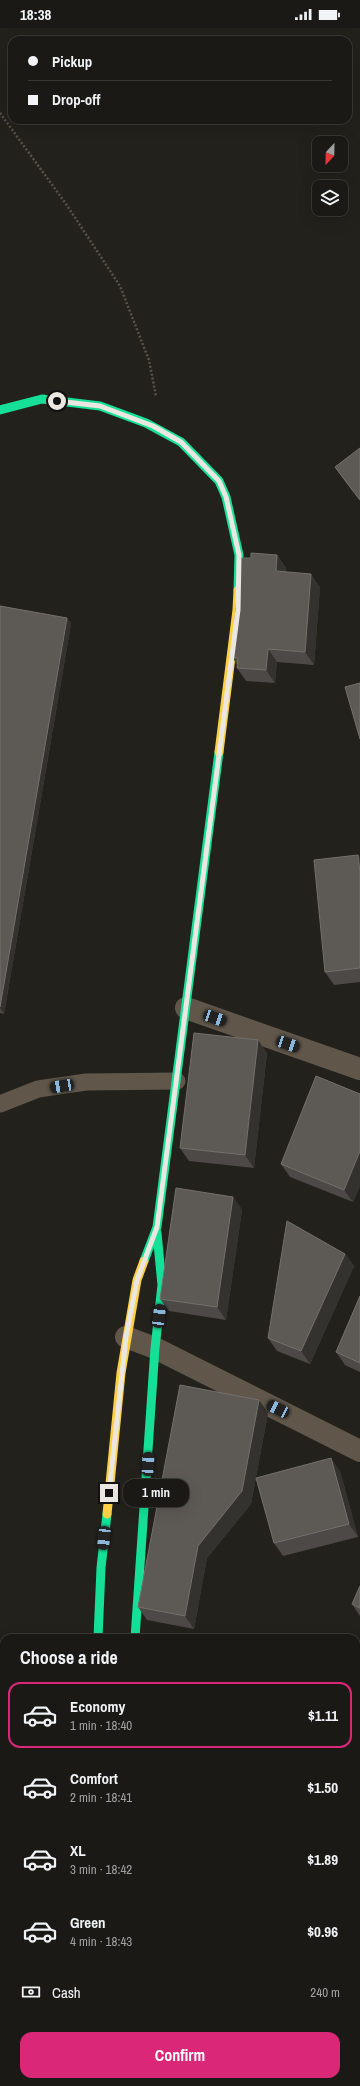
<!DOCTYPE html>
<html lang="en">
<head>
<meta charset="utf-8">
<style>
	:root { --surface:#1a1915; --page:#23221e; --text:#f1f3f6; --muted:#9fa0a0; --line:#383834; --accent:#db2777 }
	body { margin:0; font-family:"Archivo Narrow",sans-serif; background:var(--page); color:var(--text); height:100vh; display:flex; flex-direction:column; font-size:15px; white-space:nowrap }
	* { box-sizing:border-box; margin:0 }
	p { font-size:13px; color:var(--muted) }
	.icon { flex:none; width:22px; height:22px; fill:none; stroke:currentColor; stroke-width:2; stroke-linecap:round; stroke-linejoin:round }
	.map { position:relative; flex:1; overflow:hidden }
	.side { position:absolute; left:0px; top:1606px; width:360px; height:452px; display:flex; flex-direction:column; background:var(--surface); border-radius:12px 12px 0 0; box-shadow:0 4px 16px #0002,0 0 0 1px var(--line) }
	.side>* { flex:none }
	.guide { position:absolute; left:8px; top:8px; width:344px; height:88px; border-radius:12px; box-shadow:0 4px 16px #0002,0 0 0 1px var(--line); display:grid; align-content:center; height:88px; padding:0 20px; background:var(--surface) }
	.needle { width:26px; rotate:202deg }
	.fabs { position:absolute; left:312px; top:108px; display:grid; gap:8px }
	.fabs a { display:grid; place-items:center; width:36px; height:36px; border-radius:8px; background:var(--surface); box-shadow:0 4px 16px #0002,0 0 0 1px var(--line); font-size:20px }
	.end { position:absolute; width:18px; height:18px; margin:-9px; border:5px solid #e9e7e0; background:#111; box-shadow:0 0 0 2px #111 }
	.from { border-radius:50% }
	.bubble { position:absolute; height:28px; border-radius:12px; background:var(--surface); box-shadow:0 4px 16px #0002,0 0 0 1px var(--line); font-size:13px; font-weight:700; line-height:28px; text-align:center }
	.car { position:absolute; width:12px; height:24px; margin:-12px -6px; border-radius:5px; box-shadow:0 0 3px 1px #0007; background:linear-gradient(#222 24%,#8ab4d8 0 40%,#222 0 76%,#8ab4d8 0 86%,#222 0) }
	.guide b { display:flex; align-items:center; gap:14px; height:38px; font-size:15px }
	.guide b+b { border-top:1px solid var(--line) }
	.guide i { width:10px; height:10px; background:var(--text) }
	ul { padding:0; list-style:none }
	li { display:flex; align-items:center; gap:12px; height:66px; margin:0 8px 6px; padding:0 12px; border:2px solid transparent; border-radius:12px }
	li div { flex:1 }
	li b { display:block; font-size:15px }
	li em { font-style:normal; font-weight:700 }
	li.current { border-color:var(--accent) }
	li>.icon { width:36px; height:36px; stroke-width:1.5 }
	h2 { padding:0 20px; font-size:18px; line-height:48px }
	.pay { display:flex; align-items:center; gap:10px; height:44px; padding:0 20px; font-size:15px }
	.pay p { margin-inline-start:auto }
	.cta { display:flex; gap:8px; margin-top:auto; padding:8px 20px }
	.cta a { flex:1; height:46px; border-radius:12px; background:var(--accent); color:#fff; font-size:16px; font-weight:700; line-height:46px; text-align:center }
	.status { display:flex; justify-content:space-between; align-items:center; height:28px; padding:0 20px; background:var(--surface); direction:ltr }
	.status svg { height:11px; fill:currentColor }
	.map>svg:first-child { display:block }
</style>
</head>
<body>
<div class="status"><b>18:38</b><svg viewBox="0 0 49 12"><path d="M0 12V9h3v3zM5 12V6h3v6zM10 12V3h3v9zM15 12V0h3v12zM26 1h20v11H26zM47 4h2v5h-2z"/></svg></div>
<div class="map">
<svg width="360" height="2058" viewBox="0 0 360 2058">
	<rect width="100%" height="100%" fill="#23211c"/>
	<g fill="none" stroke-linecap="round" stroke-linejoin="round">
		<path stroke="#59524a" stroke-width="2.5" stroke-dasharray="2 2" stroke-linecap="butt" d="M0,85L66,176L120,258L149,332L156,368"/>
		<g stroke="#60564a" stroke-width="17">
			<path d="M0,1076L38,1061L86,1054L177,1053"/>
			<path d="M0,1831L4,1832"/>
			<path d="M0,1898L4,1899"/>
		</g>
		<g stroke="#60564a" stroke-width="22">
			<path d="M186,980L360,1041"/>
			<path d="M126,1309L155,1320L360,1423"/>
			<path d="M356,1797L360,1799"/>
		</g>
		<g stroke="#16e098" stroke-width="9">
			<path d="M0,382L42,371L100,378L146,395L181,414L219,453L226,469L239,527L238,562"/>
			<path d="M144,1233L157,1199L219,724"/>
			<path d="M98,1610L101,1540L107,1486"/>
			<path d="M135,1610L155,1320L162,1257L157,1205"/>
			<path d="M0,1814L4,1813"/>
			<path d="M347,2054L353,2058"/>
			<path d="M329,2058L331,2054"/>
		</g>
		<g stroke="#ffcf43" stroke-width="9">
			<path d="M219,724L237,582L238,562"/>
			<path d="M107,1486L121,1345L137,1252L144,1233"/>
		</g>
		<path stroke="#f24e42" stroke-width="9" d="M245,2054L250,2058"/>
	</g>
	<g fill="#4c4946">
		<path d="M360,420V473L344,452L335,439Z"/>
		<path d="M277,527L286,540V544L320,559L314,637L277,634L275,655L246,653L237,640V637L232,629L251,530Z"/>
		<path d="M0,578L67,590L71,596L4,986L0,985Z"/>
		<path d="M360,829V954L334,957L325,944Z"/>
		<path d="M267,1025L254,1140L189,1133L180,1120Z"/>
		<path d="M360,1066V1158L353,1174L290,1149L281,1136Z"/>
		<path d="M233,1169L242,1182L226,1292L169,1283L160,1271Z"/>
		<path d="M345,1226L354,1238L310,1336L277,1323L268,1310Z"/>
		<path d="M360,1268V1344L345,1337L336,1324Z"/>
		<path d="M259,1372L268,1385L251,1476L207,1530L194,1601L147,1592L138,1579Z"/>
		<path d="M340,1443L358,1509L283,1528L274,1515Z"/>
		<path d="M360,1558V1588L352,1576Z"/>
		<path d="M356,1625L360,1627V1742L356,1740Z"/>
		<path d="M356,1878L360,1880V1966L356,1964Z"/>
	</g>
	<g fill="#34322e">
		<path d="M277,527L286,540L285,556L276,543Z"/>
		<path d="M311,546L320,559L314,637L305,624Z"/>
		<path d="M67,590L71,596L4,986L0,980Z"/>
		<path d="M268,621L277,634L275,655L266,642Z"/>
		<path d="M358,827L360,829V844Z"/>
		<path d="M258,1012L267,1025L254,1140L245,1127Z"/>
		<path d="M360,1123V1158L353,1174L344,1162Z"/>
		<path d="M233,1169L242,1182L226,1292L217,1279Z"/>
		<path d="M345,1226L354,1238L310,1336L301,1323Z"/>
		<path d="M259,1372L268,1385L251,1476L207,1530L194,1601L185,1588L198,1518Z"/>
		<path d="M331,1430L340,1443L358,1509L349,1496Z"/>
	</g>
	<g fill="#5d5a56" stroke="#73706c">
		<path d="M360,420V472L335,439Z"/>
		<path d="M251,525L277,527L276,543L311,546L305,624L268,621L266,642L237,640L238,630L232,629L240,530H251Z"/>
		<path d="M0,578L67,590L0,979Z"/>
		<path d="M360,655V711L345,659Z"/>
		<path d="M358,827L360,844V940L325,944L314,832Z"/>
		<path d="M194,1005L258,1012L245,1127L180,1120Z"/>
		<path d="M316,1048L360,1066V1123L344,1162L281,1136Z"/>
		<path d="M176,1160L233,1169L217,1279L160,1271Z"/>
		<path d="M287,1193L345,1226L301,1323L268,1310Z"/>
		<path d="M360,1268V1335L336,1324Z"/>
		<path d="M180,1357L259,1372L242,1463L198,1518L185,1588L138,1579Z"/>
		<path d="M331,1430L349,1496L274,1515L256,1450Z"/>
		<path d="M360,1558V1580L352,1576Z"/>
		<path d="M356,1625L360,1627V1733L356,1731Z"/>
		<path d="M356,1878L360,1880V1957L356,1955Z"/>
	</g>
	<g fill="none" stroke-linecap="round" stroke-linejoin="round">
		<path stroke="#e9e7e0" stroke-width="5" d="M57,373L100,378L153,398L181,414L219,453L226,469L239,527L238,582L157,1199L137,1252L126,1309L109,1465"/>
	</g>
</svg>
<div class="fabs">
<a><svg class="needle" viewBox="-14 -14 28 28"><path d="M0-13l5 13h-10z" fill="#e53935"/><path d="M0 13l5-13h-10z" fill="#9fa0a0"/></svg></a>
<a><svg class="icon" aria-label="layers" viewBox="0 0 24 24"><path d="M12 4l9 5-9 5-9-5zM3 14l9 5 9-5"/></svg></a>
</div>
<i class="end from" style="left:57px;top:373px"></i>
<i class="end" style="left:109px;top:1465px"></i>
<div class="bubble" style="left:123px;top:1451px;width:66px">1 min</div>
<i class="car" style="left:215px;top:990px;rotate:109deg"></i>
<i class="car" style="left:288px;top:1016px;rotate:109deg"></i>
<i class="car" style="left:62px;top:1058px;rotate:261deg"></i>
<i class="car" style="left:159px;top:1288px;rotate:7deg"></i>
<i class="car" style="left:278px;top:1381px;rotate:296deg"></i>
<i class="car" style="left:148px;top:1436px;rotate:3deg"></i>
<i class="car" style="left:104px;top:1510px;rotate:186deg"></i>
<div class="guide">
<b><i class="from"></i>Pickup</b>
<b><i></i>Drop-off</b>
</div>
<section class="side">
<h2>Choose a ride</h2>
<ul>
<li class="current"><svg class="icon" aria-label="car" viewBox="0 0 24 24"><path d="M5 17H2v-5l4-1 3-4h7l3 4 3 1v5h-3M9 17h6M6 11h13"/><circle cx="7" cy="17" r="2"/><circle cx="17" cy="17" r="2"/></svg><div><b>Economy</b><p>1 min · 18:40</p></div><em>$1.11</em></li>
<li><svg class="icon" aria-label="car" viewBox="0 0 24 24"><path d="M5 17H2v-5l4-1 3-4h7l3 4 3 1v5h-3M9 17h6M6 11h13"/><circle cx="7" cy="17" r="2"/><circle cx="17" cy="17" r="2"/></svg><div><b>Comfort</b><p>2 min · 18:41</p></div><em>$1.50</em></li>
<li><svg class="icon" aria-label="car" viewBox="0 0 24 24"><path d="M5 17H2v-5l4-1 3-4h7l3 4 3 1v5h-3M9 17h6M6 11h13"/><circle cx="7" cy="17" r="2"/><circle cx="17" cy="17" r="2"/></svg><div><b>XL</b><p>3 min · 18:42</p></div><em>$1.89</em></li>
<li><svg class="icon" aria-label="car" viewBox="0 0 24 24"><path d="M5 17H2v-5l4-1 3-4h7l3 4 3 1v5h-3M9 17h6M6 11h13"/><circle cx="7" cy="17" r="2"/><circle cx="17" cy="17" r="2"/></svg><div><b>Green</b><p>4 min · 18:43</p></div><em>$0.96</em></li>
</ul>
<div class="pay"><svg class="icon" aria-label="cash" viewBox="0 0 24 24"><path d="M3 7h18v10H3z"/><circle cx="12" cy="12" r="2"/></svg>Cash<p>240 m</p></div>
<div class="cta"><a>Confirm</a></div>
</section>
</div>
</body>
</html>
